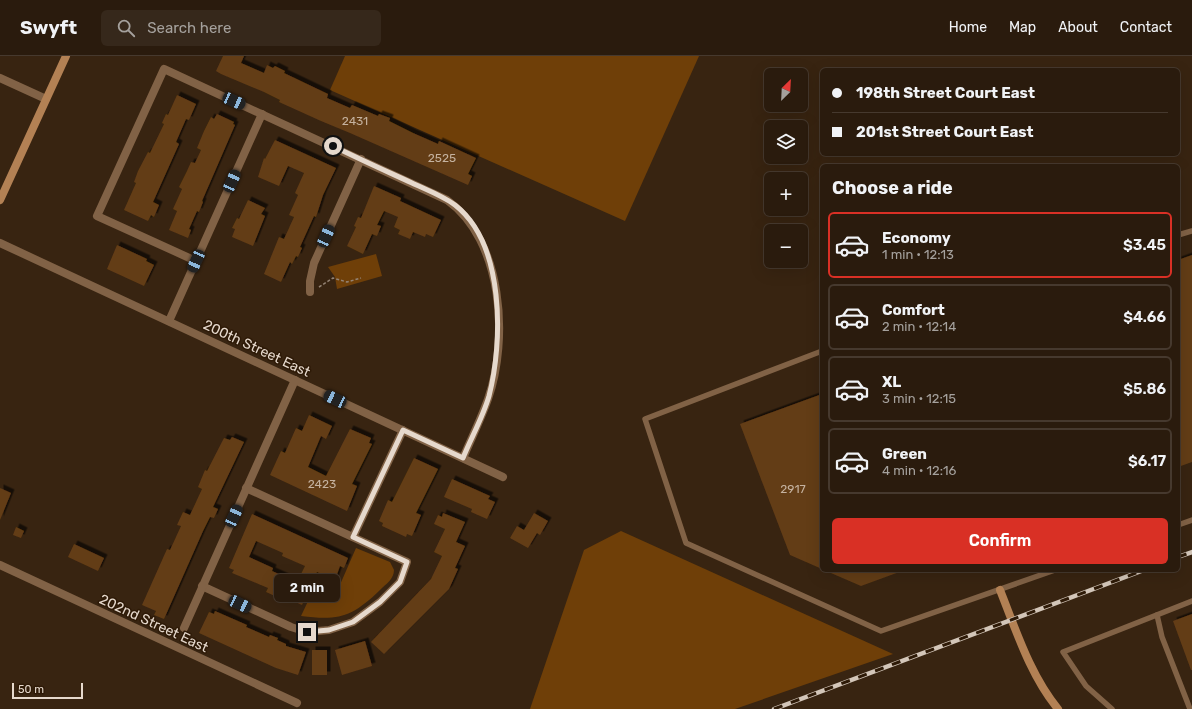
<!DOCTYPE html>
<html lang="en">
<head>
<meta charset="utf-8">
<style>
	:root { --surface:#2a1b0d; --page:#36281b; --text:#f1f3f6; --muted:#a5a19d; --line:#46392e; --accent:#d93025 }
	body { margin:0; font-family:Rubik,sans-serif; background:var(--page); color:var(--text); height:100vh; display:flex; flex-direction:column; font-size:15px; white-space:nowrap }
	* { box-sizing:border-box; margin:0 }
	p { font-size:13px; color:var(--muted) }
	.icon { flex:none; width:22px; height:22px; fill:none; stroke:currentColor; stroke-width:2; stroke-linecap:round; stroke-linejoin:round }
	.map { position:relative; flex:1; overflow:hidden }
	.side { position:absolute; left:820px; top:108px; width:360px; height:408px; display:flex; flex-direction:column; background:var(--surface); border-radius:6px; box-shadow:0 4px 16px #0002,0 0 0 1px var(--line) }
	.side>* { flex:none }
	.top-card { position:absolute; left:820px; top:12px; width:360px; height:88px; border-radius:6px; box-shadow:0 4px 16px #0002,0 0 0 1px var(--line); display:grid; align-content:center; height:88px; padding:0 12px; background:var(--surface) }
	.needle { width:26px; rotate:24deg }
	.controls { position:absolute; left:764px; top:12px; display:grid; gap:8px }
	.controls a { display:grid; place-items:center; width:44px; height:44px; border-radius:6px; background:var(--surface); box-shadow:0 4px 16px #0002,0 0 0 1px var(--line); font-size:20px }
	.scale { position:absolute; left:12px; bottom:10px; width:71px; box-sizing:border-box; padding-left:4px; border:2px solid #e6d9cd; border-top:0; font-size:11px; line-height:14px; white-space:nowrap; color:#e6d9cd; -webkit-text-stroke:3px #2e1a07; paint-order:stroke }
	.end { position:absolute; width:18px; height:18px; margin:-9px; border:5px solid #e6d9cd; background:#111; box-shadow:0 0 0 2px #111 }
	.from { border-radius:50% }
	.bubble { position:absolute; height:28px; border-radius:6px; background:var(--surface); box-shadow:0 4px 16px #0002,0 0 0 1px var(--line); font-size:13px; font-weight:600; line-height:28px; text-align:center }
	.car { position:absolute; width:12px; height:24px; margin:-12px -6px; border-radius:5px; box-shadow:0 0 3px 1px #0007; background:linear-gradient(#222 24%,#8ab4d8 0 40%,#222 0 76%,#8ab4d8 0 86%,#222 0) }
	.top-card b { display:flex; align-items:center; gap:14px; height:38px; font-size:15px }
	.top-card b+b { border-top:1px solid var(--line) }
	.top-card i { width:10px; height:10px; background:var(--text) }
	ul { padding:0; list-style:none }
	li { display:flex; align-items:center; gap:12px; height:66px; margin:0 8px 6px; padding:0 4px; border:2px solid var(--line); border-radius:6px }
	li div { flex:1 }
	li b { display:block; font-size:15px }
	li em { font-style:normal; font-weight:600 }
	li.current { border-color:var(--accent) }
	li>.icon { width:36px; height:36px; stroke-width:1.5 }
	h2 { padding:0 12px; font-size:18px; line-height:48px }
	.button { display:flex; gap:8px; margin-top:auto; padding:8px 12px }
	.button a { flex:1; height:46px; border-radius:6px; background:var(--accent); color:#fff; font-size:16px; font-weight:600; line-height:46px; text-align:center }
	header { display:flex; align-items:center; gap:24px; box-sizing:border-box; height:56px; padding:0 20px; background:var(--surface); border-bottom:1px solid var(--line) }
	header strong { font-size:19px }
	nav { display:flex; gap:22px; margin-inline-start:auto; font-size:14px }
	.search { width:280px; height:36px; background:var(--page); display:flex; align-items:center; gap:10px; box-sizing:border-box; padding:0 14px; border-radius:6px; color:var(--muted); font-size:15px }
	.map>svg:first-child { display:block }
</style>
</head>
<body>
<header>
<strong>Swyft</strong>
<div class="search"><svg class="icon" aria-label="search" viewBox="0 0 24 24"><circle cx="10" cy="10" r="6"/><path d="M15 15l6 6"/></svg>Search here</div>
<nav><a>Home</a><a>Map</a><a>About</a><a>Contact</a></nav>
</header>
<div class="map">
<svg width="1192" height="653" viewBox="0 0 1192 653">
	<defs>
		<filter id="shadow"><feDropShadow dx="3.5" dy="-3.5" stdDeviation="0" flood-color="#0009"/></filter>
	</defs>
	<rect width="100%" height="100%" fill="#382411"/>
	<g fill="#6f3f08">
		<path d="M345,0H699L625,165L330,34Z"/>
		<path d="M376,198L382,220L337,233L335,221L328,211Z"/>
		<path d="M621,475L893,598L735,653H530L584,494Z"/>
		<path d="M356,492L390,506L394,514C394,523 386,528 380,534C352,561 339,565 301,560L319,522L339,531Z"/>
	</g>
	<g fill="#633c15" fill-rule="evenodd" filter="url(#shadow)">
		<path d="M223,0H244L241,7L264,17L267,9L273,12L275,10L285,15L284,17L328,38L327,42L350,52L352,49L378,60L379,58L390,62L389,65L413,77L438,88L439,85L476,102L468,118L472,120L468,129L350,77L321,65L279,46L280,44L264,36L221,18L216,15Z"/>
		<path d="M177,39L196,48L189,64L186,63L176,86L179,88L153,146L159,149L154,161L151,159L148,165L124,154L136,127L134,126L138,115L148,96L150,97L164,68L162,67L166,58L168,59Z"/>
		<path d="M217,58L234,66L233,68L235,69L202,145L203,146L199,156L197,155L189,173L191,174L188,182L169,174L177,155L173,153L182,133L179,131L187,115L191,106L195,107L201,94L197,92L204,75L211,61L214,63Z"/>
		<path d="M275,84L336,112L323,139L316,161L314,160L300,191L302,192L298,201L296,200L292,208L290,206L281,226L264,218L279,181L284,183L294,161L289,159L298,139L295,137L304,117L288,110L279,130L258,121L264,102L265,103Z"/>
		<path d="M374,130L401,142L400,145L441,164L433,181L426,178L425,181L413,176L410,183L398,178L400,174L394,171L398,161L384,155L377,169L381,170L377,180L372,178L363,198L347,190L356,171L354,170L358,161L361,162Z"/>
		<path d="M248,144L265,152L261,158L265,160L253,190L232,181L235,173L232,172L237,162L239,163Z"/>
		<path d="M117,189L147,203L146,205L154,209L144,230L107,213Z"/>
		<path d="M1192,199V406L1178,411V204Z"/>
		<path d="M822,338V513L790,499L740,368Z"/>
		<path d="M309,359L332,370L326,383L321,380L308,411L326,420L350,373L371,382L369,387L372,388L352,428L357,430L347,455L270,419L281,395L285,397L296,372L302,375Z"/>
		<path d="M232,381L244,386L213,451L218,453L214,462L210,461L203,475L164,563L154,559L156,555L142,549L167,493L170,494L181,470L177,469L183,456L190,459L202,433L198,431L205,414L207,415L224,382L230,384Z"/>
		<path d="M414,402L438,413L416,457L421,459L412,480L407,478L406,481L382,470L383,467L379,465L388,444L392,446Z"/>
		<path d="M452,423L490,440L488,443L495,446L487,463L471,456L472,453L444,441Z"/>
		<path d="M0,432L11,437L0,464Z"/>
		<path d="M443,457L465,466L456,486L465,490L455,512L458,513L449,533L384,598L371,586L431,523L442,500L434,496L445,473L434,468L438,459L442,461Z"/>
		<path d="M534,457L548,465L540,479L537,477L528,492L510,482L517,470L524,474Z"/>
		<path d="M252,458L348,502L344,512L340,510L335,524L317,516L302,549L276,537L275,540L266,536L268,532L232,517L234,514L229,512ZM256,485L283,497L282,500L305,510L297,526L272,515L273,512L249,501Z"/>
		<path d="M16,471L24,475L21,482L13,479Z"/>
		<path d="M74,488L104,502L98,515L68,501Z"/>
		<path d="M824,514H902V515L861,530Z"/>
		<path d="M215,555L247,569L246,571L269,581L270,579L278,582L277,584L286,588V590L306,596L298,619L276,612L199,577L209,556L214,558Z"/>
		<path d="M1192,558V614H1191L1173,565Z"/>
		<path d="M365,585L372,610L342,619L335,594Z"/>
		<rect x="312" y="594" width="15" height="25"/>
	</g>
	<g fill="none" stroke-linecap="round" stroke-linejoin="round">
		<path stroke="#948374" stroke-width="1.5" stroke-dasharray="3 2" stroke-linecap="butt" d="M319,231L333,222L347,226L361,222"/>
		<g stroke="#816246" stroke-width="5.5">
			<path d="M1178,179L1192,175"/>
			<path d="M822,295L645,363L686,487L881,575L1055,514"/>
			<path d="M1178,469L1192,464"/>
			<path d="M1157,559L1162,581L1190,653"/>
			<path d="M1112,653L1086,630L1063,596L1192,545"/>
		</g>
		<g stroke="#816246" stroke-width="8">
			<path d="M0,22L46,43"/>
			<path d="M0,187L503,421"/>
			<path d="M196,205L97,160L164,13L447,144C503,184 509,283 488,343C481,363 471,383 463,402"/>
			<path d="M310,236V225L314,207L361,103"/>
			<path d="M169,265L262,58"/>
			<path d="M353,481L403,374"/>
			<path d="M0,509L297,647"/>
			<path d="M202,530L291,571L307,576L329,574L353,566L380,546L400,526L407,506L246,432"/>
			<path d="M184,572L295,324"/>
		</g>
		<g stroke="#b38154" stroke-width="8">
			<path d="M0,144L66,0"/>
			<path d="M1000,534C1016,574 1030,619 1058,653"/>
		</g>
		<g stroke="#d3c6b9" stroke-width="4.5">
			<g id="rail">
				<path d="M1178,501L1192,496"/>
				<path d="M774,653L1144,514"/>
			</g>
		</g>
		<use href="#rail" stroke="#2e1a07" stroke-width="3" stroke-dasharray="9" stroke-linecap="butt"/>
	</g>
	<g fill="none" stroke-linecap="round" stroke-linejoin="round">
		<path stroke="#e6d9cd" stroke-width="5" d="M307,576L329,574L353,566L380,546L400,526L407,506L353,481L403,374L463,402C471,382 483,361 489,340C503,286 505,188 455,149C443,140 427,134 412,127C386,115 359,103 333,90"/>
	</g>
	<g text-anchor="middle" stroke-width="3" stroke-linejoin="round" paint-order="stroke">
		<g font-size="12" fill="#c5b29f">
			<text x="355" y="69">2431</text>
			<text x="442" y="106">2525</text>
			<text x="322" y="432">2423</text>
			<text x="793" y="437">2917</text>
		</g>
		<g font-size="14" fill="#e6d9cd" stroke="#2e1a07">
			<text transform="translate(257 292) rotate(25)" y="5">200th Street East</text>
			<text transform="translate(154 567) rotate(25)" y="5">202nd Street East</text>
		</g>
	</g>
</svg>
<div class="controls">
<a><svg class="needle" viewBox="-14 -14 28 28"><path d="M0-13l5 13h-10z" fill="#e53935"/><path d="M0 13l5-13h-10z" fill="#a5a19d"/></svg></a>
<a><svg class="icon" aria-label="layers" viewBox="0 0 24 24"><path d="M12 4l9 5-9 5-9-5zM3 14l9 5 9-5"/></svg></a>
<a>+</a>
<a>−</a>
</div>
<div class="scale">50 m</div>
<i class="end from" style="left:333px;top:90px"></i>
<i class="end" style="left:307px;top:576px"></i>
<div class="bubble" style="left:274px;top:518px;width:66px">2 min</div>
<i class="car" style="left:234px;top:45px;rotate:114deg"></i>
<i class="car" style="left:232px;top:125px;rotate:24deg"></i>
<i class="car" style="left:326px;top:180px;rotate:24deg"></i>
<i class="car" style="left:196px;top:205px;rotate:204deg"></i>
<i class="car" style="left:335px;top:343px;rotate:295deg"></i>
<i class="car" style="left:234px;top:460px;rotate:24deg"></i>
<i class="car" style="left:240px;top:548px;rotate:115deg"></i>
<div class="top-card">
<b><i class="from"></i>198th Street Court East</b>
<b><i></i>201st Street Court East</b>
</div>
<section class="side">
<h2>Choose a ride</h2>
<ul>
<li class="current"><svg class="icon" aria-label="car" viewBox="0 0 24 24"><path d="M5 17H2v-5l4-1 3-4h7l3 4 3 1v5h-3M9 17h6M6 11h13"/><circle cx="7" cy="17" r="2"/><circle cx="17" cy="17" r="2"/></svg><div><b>Economy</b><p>1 min · 12:13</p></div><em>$3.45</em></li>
<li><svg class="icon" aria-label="car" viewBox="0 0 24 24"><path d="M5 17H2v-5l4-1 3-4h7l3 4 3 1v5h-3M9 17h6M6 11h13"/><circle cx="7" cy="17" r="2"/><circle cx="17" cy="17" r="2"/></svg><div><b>Comfort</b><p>2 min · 12:14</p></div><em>$4.66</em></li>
<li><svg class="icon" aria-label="car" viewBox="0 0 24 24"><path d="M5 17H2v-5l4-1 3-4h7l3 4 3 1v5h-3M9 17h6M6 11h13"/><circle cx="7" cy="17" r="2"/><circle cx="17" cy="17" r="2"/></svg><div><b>XL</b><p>3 min · 12:15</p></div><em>$5.86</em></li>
<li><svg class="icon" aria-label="car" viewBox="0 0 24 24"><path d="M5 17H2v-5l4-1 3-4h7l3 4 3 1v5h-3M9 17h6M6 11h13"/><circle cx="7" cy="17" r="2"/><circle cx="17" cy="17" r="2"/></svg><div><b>Green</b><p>4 min · 12:16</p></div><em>$6.17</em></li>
</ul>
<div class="button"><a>Confirm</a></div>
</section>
</div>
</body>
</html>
